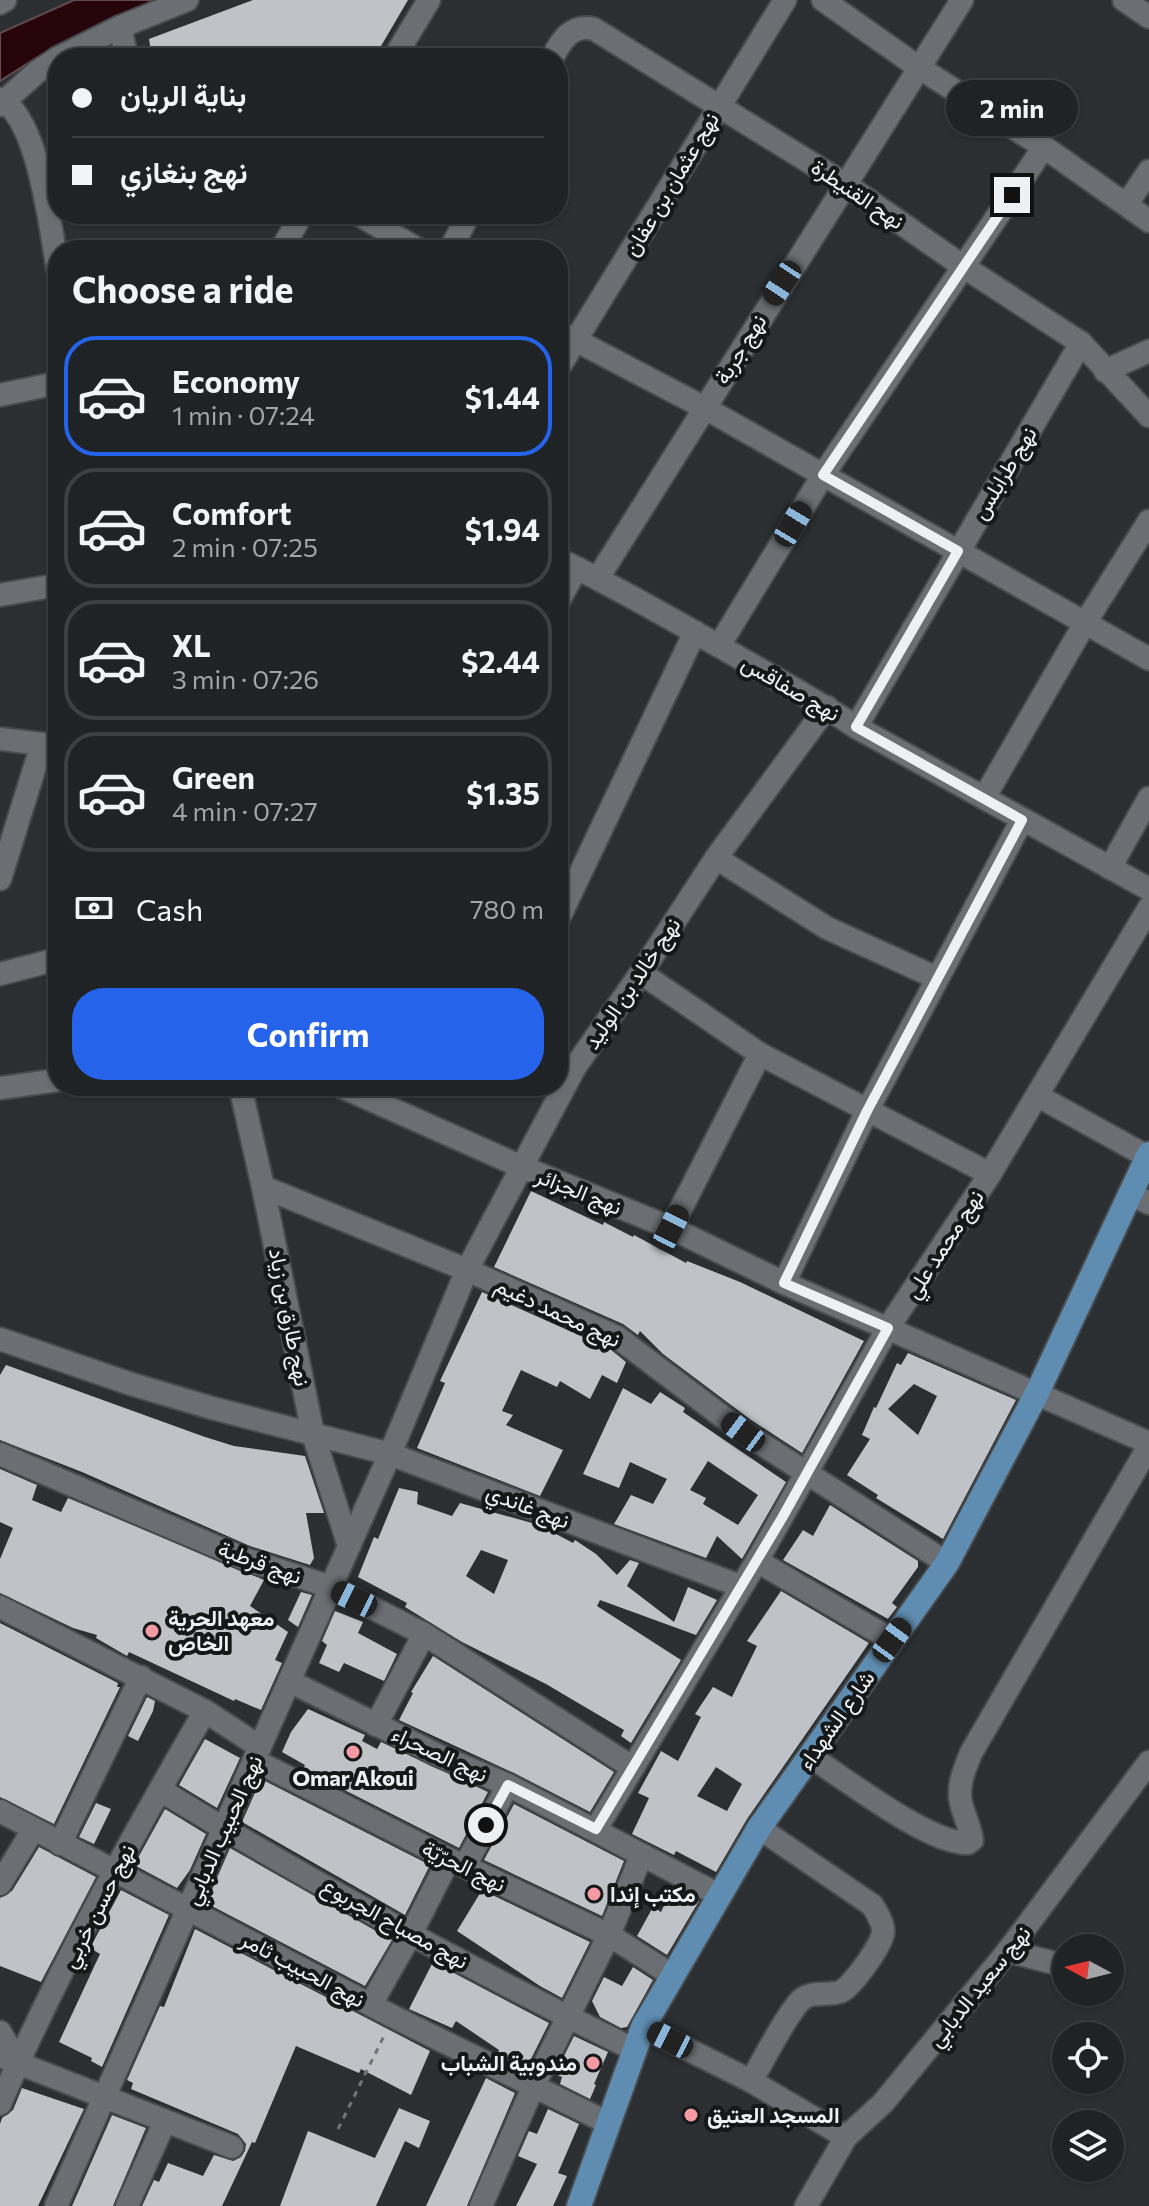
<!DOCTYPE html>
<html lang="en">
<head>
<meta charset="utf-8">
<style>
	:root { --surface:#202326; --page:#2d2f32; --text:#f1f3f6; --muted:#a2a4a7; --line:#3d4043; --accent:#2563eb }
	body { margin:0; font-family:Commissioner,Vazirmatn,sans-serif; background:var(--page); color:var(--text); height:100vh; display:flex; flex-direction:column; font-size:30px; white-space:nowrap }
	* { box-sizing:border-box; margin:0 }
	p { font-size:26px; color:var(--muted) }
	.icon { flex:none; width:44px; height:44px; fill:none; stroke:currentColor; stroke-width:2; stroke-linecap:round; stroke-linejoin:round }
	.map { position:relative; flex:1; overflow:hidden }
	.drawer { position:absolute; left:48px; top:240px; width:520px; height:856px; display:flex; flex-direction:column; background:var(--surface); border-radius:32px; box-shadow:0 2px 6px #0004,0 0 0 2px var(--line) }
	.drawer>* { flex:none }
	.hud { position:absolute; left:48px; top:48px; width:520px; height:176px; border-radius:32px; box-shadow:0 2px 6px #0004,0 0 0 2px var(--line); display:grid; align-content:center; height:176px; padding:0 24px; background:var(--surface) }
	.needle { width:52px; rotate:277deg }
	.tools { position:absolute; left:1052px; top:1934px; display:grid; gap:16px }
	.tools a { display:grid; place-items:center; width:72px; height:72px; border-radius:50%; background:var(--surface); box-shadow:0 2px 6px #0004,0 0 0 2px var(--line); font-size:40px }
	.end { position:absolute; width:36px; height:36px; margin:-18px; border:10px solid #eef1f3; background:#111; box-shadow:0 0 0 4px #111 }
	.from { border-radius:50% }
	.bubble { position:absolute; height:56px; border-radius:28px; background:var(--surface); box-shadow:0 2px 6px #0004,0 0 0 2px var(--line); font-size:26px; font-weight:700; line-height:56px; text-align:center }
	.car { position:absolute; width:24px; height:48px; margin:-24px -12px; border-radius:10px; box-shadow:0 0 6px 2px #0007; background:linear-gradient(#222 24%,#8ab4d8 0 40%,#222 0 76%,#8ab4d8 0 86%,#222 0) }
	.hud b { display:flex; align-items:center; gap:28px; height:76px; font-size:30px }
	.hud b+b { border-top:2px solid var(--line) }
	.hud i { width:20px; height:20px; background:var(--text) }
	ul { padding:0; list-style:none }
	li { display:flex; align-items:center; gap:24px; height:120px; margin:0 16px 12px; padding:0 8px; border:4px solid var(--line); border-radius:32px }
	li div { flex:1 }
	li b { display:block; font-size:30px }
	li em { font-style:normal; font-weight:700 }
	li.current { border-color:var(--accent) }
	li>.icon { width:72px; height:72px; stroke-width:1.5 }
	h2 { padding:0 24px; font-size:36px; line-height:96px }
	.pay { display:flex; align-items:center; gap:20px; height:88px; padding:0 24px; font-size:30px }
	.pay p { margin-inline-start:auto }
	.button { display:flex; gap:16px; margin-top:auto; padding:16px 24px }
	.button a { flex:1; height:92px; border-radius:32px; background:var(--accent); color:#fff; font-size:32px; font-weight:700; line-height:92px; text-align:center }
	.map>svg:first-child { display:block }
</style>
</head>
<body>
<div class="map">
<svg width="1149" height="2206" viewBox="0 0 1149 2206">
	<rect width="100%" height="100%" fill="#2b2f32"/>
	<path fill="#26040a" stroke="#624b50" stroke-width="2" d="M74,0H166L38,57L0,81V33Z"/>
	<g fill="#bfc3c7" fill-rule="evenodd">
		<path d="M253,0H408L374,58H152L149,39Z"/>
		<path d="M531,1191L603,1225L604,1222L633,1237L634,1235L686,1263L687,1261L740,1282L864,1341L802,1453L751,1420L663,1354L640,1331L638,1335L623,1324L494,1267Z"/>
		<path d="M482,1292L610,1349L626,1362L617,1383L602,1375L590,1399L560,1381L557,1387L521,1370L502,1411L513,1415L506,1425L563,1450L540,1496L417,1448L445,1383L440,1381Z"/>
		<path d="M908,1353L1016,1400L943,1539L876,1498L878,1495L847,1475L870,1439L862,1435L874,1407L876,1408L897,1363L901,1365ZM914,1384L937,1396L918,1435L888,1409Z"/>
		<path d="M6,1365L205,1437L234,1446L305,1456L324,1513H306L314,1558L310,1565L250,1546L82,1472L0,1440V1375Z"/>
		<path d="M623,1388L651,1404L660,1392L685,1408L683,1412L786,1482L742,1559L717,1536L706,1558L614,1524L631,1495L653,1504L667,1479L630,1462L619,1488L583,1474ZM708,1461L758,1495L738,1525L703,1504L706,1498L690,1490Z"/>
		<path d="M0,1469L37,1485L32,1500L61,1512L68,1498L264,1580L250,1606L288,1632L275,1660L282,1663L261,1710L235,1699L234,1701L129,1652L127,1656L96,1638L97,1635L73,1628L0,1593V1559L13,1528L0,1522Z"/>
		<path d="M399,1488L418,1492L417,1504L452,1516L460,1503L539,1525L573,1543L575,1540L596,1554L617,1575L630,1560L639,1563L627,1586L674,1622L688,1587L717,1600L696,1635L600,1600L597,1606L681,1660L631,1743L621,1736L624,1730L546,1684L462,1642L405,1607L407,1603L358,1577L374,1537L378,1539ZM481,1550L508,1560L494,1594L466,1576Z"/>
		<path d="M830,1505L918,1561V1567L892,1603L897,1607L888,1619L783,1560L803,1530L813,1536Z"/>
		<path d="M781,1591L869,1643L747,1819L716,1872L676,1851L674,1855L632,1834L649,1798L638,1793L661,1751L678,1761L701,1717L695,1714L713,1687L732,1697L757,1646L747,1641ZM716,1767L742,1784L727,1811L697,1796Z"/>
		<path d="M301,1592L312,1595L298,1627L288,1620Z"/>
		<path d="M335,1611L363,1622L358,1633L397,1654L384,1681L344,1663L339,1672L319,1663L327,1645L322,1641Z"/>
		<path d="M0,1623L118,1683L117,1687H120L54,1824L0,1797Z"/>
		<path d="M433,1656L614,1772L590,1812L514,1773L399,1720L413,1693L411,1692Z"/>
		<path d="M147,1697L155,1701L153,1711L138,1741L128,1736Z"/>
		<path d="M308,1709L365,1735L362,1741L377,1749L381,1742L488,1792L459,1848L303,1769L305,1765L282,1752L291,1732Z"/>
		<path d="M205,1739L240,1758L217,1808L179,1785Z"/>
		<path d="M261,1779L430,1865L405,1915L242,1822Z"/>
		<path d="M96,1803L111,1809L94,1844L79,1837Z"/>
		<path d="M514,1804L624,1861L602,1916L484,1860Z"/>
		<path d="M165,1809L206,1834L190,1870L177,1888L134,1865Z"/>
		<path d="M39,1847L96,1877L41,1982L0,1966V1898L12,1891Z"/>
		<path d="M230,1848L392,1940L365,1986L206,1903Z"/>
		<path d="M673,1887L699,1901L667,1955L637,1936L653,1907L661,1912Z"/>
		<path d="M121,1890L169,1915L102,2067L91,2061L92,2058L59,2042L100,1954L90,1948Z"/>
		<path d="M482,1890L590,1942L562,1998L540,1986L457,1931Z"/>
		<path d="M195,1929L430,2051L411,2095L361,2069L359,2073L296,2046L255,2143L252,2142L222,2206H142L154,2180L159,2182L168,2163L203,2176L214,2155L233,2161L241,2157L245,2151L246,2144L238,2134L131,2089L133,2083L127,2080L160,2006L164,2007Z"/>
		<path d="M433,1962L549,2023L527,2067L498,2053L499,2050L456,2021L452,2028L409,2009Z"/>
		<path d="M633,1967L653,1980L627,2027L621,2028L600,2017L592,2001L604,1977L622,1986Z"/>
		<path d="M574,2036L608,2052L594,2084L596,2085L590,2099L560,2084L562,2077L555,2074Z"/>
		<path d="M486,2078L515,2093L467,2206H426Z"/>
		<path d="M22,2088L84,2109L38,2206H0V2124L2,2118L13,2110Z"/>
		<path d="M399,2108L430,2121L419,2148L405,2141L376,2206H280L308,2131L375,2158Z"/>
		<path d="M548,2109L579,2124L558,2173L567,2176L553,2206H516L537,2164L518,2156L529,2131L537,2134Z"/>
		<path d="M112,2115L146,2128L113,2206H72Z"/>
	</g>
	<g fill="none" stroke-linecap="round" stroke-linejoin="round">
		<g stroke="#484b4e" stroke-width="26">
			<g id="minor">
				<path d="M823,0L918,67L1044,147L1149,221"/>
				<path d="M1124,0L1149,17"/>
				<path d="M0,3L5,0"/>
				<path d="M120,27L127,58"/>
				<path d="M58,58L120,27L187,0"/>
				<path d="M394,58L429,0"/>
				<path d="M552,58C562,39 572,24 594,29L845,184L964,267L1081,343L1149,416"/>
				<path d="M0,99C39,119 50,228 58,270"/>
				<path d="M0,105L37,72L58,58"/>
				<path d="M1127,204L1149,171"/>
				<path d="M358,214L419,250"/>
				<path d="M281,250L302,214"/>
				<path d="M450,250L469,214"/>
				<path d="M558,331L703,407L1149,659"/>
				<path d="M558,369L785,0"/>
				<path d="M1105,371L1149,351"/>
				<path d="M0,395L58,383"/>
				<path d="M558,559C613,585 666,616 719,646C765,673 812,697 856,727L1149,889"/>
				<path d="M598,578L962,0"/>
				<path d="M0,595L58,585"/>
				<path d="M558,602L577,568"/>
				<path d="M719,646L823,475L1044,147"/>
				<path d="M856,727L1081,343"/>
				<path d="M0,739L42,744"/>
				<path d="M984,798L1085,623L1149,521"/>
				<path d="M716,858L827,928L937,978"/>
				<path d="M1110,868L1149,798"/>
				<path d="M0,879L42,744L58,748"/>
				<path d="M558,920L695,632"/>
				<path d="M641,973L760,1054L990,1174"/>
				<path d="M0,974L58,959"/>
				<path d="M240,1086L263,1187L313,1434L349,1546"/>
				<path d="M340,1086L522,1167L671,1228L784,1283L1149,1443"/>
				<path d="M0,1088L58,1080"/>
				<path d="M1038,1096L1148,1157"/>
				<path d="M263,1187L467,1270L617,1337L743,1432L947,1563"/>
				<path d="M1132,1195L1149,1203"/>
				<path d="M671,1228L760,1054"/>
				<path d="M784,1283L867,1111L1022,820"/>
				<path d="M0,1339L131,1384L212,1408L390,1454L740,1586"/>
				<path d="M0,1454L245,1559L331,1587L424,1634L632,1767"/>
				<path d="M757,1561L892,1640"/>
				<path d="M0,1607L205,1711L260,1747"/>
				<path d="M289,1681L438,1755L508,1785L719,1895"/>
				<path d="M376,1725L424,1634"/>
				<path d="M811,1757C847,1780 929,1844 968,1843L972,1840C970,1826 964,1816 961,1803C957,1786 965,1768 971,1753L1149,1446"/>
				<path d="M254,1760L449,1859L609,1935L672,1975"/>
				<path d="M160,1790C313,1883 472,1970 633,2049"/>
				<path d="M0,1811L394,2017L608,2123"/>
				<path d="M596,1829L757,1561L888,1328L990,1174L1149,908"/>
				<path d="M60,1844L141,1677"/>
				<path d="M465,1866L508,1785"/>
				<path d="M0,1884L33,1830"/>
				<path d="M1008,1951L1066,1966"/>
				<path d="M1110,1980L1111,1981"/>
				<path d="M371,2004L412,1932L449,1859"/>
				<path d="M643,2027L751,2081L846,2137"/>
				<path d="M0,2032L18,2063"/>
				<path d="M0,2056L232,2147"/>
				<path d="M751,2081C765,2058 782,2022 799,2002C809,1990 826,1996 840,1992C852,1987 881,1946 883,1933C884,1923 877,1913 872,1905L759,1828"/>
				<path d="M0,2104C58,1969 131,1839 205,1711"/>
				<path d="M56,2206L390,1454L467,1270L575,1067L641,973L716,858L827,707"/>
				<path d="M127,2206L165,2121"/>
				<path d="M481,2206L534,2085L609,1935L641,1856"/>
				<path d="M806,2206L846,2137L883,2103L1008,1951L1149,1762"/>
			</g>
		</g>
		<g stroke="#484b4e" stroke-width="28">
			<path id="major" d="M579,2206L643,2027L759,1828L947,1563L1037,1393L1149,1154"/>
		</g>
		<path stroke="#717577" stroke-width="3" stroke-dasharray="6 6" stroke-linecap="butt" d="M338,2129L385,2034"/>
		<use href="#minor" stroke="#6b6f73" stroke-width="22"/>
		<use href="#major" stroke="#5f8db1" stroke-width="24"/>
	</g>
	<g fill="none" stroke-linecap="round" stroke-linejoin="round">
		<path stroke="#eef1f3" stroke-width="10" d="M486,1825L508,1785L596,1829L782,1518L888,1328L784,1283L867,1111L1022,820L856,727L958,551L823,475L1012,195"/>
	</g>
	<g fill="#f49aa2" stroke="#151718" stroke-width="3">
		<circle cx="152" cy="1631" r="8"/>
		<circle cx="353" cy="1752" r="8"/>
		<circle cx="594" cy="1894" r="8"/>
		<circle cx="593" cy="2063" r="8"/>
		<circle cx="691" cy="2115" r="8"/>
	</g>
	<g text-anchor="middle" stroke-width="8" stroke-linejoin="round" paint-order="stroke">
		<g font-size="22" fill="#eef1f3" stroke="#151718">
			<text transform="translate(671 184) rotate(-59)" y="8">نهج عثمان بن عفان</text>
			<text transform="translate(858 194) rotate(34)" y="8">نهح القنيطرة</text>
			<text transform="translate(740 349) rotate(-58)" y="8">نهج جربة</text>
			<text transform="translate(1004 473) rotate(-59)" y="8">نهج طرابلس</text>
			<text transform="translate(791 688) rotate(30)" y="8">نهج صفاقس</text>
			<text transform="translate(632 983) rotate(-56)" y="8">نهج خالد بن الوليد</text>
			<text transform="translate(579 1191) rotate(22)" y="8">نهج الجزائر</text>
			<text transform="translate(944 1244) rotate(-57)" y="8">نهج محمد علي</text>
			<text transform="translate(558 1312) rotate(25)" y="8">نهج محمد دغيم</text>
			<text transform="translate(290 1317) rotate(79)" y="8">نهج طارق بن زياد</text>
			<text transform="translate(528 1506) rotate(21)" y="8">نهج غاندي</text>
			<text transform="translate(260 1562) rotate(20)" y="8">نهج قرطبة</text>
			<text transform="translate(836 1720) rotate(-55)" y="8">شارع الشهداء</text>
			<text transform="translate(440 1754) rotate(25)" y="8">نهج الصحراء</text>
			<text transform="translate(223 1830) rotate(-66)" y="8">نهج الحبيب الدبابي</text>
			<text transform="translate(464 1866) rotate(26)" y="8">نهج الحرّيّة</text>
			<text transform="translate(98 1906) rotate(-63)" y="8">نهج حسن خربي</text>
			<text transform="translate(395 1923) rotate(29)" y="8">نهج مصباح الجربوع</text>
			<text transform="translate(303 1969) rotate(28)" y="8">نهج الحبيب ثامر</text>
			<text transform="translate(979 1986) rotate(-51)" y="8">نهج سعيد الدبابي</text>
		</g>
		<g font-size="22" font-weight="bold" fill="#eef1f3" stroke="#151718" text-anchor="start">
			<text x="168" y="1626">معهد الحرية<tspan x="168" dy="25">الخاص</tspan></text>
			<text x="353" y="1786" text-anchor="middle">Omar Akoui</text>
			<text x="610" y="1902">مكتب إندا</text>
			<text x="577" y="2071" text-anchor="end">مندوبية الشباب</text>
			<text x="707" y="2123">المسجد العتيق</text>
		</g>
	</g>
</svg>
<div class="tools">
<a><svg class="needle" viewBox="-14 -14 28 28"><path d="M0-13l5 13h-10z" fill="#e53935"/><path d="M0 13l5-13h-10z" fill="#a2a4a7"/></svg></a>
<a><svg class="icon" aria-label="locate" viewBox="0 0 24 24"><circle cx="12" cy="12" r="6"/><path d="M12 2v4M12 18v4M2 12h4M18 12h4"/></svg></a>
<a><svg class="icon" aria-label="layers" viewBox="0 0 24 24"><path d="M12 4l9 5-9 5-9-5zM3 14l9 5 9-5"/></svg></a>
</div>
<i class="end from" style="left:486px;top:1825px"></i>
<i class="end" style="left:1012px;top:195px"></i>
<div class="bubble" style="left:946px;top:80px;width:132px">2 min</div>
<i class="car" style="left:782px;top:283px;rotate:213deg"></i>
<i class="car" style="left:793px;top:524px;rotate:31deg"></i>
<i class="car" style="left:671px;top:1228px;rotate:27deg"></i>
<i class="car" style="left:743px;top:1432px;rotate:307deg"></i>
<i class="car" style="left:354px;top:1599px;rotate:296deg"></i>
<i class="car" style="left:892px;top:1640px;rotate:36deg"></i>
<i class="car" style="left:670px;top:2040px;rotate:297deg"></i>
<div class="hud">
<b><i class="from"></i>بناية الريان</b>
<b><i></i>نهج بنغازي</b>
</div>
<section class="drawer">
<h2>Choose a ride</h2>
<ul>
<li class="current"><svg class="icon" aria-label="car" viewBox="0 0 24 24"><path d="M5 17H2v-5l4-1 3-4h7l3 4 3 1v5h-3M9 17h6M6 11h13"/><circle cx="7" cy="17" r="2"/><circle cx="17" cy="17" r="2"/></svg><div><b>Economy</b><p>1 min · 07:24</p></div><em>$1.44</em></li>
<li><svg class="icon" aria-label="car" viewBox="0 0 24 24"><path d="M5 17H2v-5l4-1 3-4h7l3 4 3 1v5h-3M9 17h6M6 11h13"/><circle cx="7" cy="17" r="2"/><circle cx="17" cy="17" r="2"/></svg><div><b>Comfort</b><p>2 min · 07:25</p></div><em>$1.94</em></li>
<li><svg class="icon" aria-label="car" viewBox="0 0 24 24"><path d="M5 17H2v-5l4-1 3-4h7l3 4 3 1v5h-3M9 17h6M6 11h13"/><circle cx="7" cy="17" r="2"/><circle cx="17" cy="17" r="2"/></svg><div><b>XL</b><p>3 min · 07:26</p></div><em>$2.44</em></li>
<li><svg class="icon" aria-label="car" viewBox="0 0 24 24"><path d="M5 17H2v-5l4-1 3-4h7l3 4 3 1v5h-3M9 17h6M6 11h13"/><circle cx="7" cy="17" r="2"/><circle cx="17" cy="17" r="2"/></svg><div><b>Green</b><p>4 min · 07:27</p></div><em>$1.35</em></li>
</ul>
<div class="pay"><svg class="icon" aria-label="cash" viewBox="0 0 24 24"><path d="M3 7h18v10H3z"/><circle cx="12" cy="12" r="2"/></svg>Cash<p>780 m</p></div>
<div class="button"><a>Confirm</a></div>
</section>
</div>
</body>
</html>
